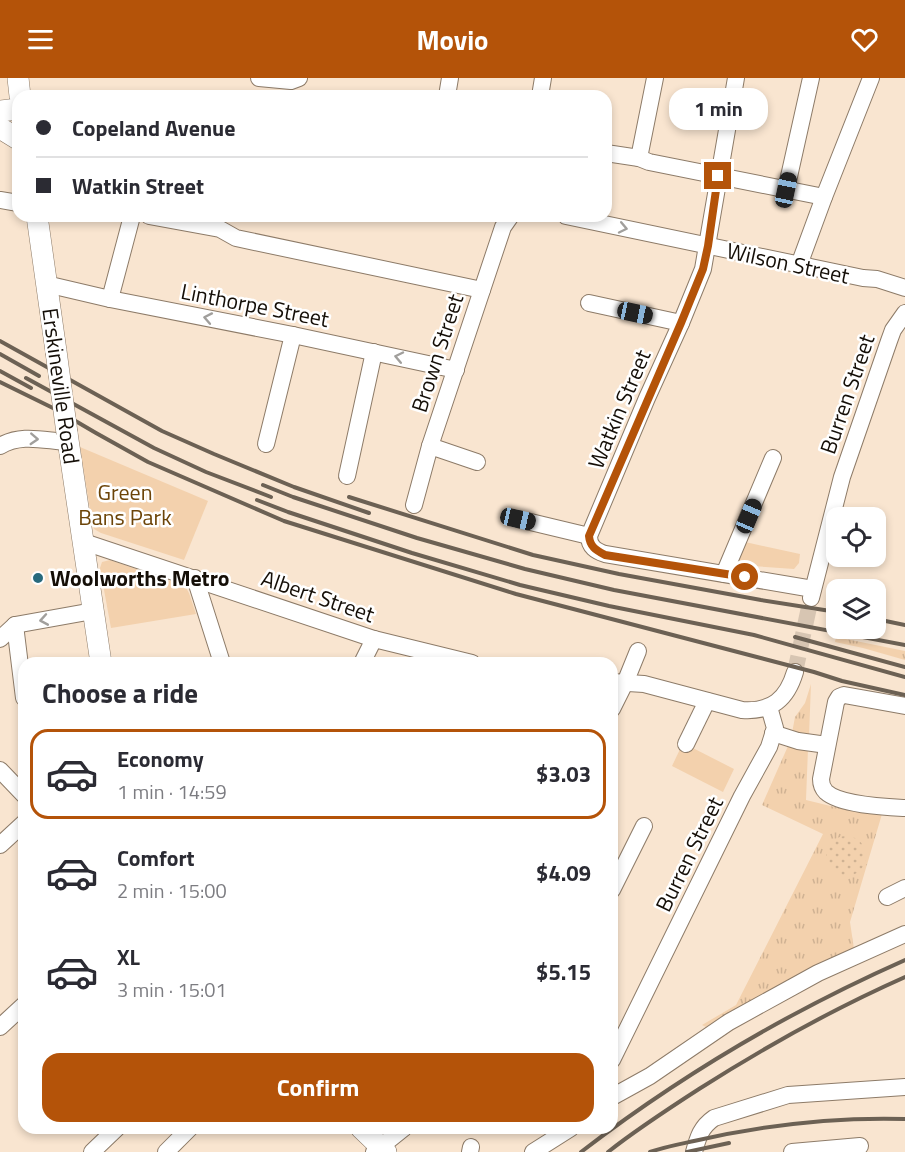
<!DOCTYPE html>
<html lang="en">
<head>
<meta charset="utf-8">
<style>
	:root { --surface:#fff; --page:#f7f7f7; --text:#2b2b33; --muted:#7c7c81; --line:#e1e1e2; --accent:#b45309 }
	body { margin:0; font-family:"Titillium Web",sans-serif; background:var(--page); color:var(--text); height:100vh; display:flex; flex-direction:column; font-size:22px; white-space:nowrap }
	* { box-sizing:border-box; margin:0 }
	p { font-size:20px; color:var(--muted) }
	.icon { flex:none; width:33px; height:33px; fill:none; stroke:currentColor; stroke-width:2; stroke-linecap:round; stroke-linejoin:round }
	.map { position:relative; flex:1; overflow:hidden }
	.drawer { position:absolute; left:18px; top:579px; width:600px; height:477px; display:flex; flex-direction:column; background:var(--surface); border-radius:18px; box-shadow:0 3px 9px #0003 }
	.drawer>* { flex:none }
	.top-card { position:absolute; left:12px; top:12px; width:600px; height:132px; border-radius:18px; box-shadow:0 3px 9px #0003; display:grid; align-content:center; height:132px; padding:0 24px; background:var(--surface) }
	.buttons { position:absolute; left:826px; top:429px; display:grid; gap:12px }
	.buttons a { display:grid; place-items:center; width:60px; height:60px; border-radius:12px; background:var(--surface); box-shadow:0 3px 9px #0003; font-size:30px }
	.end { position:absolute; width:27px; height:27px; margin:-14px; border:8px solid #b45309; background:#fff; box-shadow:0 0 0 3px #fff }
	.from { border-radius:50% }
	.bubble { position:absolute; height:42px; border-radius:18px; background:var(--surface); box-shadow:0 3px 9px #0003; font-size:20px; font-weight:700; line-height:42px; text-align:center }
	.car { position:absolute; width:18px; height:36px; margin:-18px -9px; border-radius:8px; box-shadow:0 0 4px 2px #0007; background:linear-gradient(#222 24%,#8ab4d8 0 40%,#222 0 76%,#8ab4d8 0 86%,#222 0) }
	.top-card b { display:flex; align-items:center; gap:21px; height:57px; font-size:22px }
	.top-card b+b { border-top:2px solid var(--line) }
	.top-card i { width:15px; height:15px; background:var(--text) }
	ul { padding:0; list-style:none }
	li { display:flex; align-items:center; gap:18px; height:90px; margin:0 12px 9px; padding:0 12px; border:3px solid transparent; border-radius:18px }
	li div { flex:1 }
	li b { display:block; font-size:22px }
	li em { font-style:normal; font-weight:700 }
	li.active { border-color:var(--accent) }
	li>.icon { width:54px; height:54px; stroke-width:1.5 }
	h2 { padding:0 24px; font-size:27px; line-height:72px }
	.primary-button { display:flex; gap:12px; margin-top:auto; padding:12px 24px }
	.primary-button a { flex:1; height:69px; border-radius:18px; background:var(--accent); color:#fff; font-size:24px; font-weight:700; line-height:69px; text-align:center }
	header { display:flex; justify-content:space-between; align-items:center; height:78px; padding:0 24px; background:var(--accent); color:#fff; font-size:27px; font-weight:700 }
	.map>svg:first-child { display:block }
</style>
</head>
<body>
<header><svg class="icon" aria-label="menu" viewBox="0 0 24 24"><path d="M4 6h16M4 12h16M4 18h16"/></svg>Movio<svg class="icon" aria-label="heart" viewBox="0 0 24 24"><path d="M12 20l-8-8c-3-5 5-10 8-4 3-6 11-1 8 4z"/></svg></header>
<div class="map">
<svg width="905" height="1074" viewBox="0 0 905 1074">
	<defs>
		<pattern id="grass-tufts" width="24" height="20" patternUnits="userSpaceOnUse" patternTransform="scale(1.5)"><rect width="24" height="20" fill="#f3d1ad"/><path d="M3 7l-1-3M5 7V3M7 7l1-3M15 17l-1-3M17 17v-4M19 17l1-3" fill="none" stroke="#cfb293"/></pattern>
		<pattern id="garden-dots" width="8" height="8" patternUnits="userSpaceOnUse" patternTransform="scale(1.5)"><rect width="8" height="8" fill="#f3d1ad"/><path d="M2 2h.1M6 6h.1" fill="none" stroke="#cfb293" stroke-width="1.8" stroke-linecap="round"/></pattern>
	</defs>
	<rect width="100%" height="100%" fill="#f9e5d0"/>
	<g fill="url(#grass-tufts)">
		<path d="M836,559L905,573V582L863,570L835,564Z"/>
		<path d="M811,606L809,658L792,655L795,639L805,625Z"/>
		<path d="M788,668L808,671L806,722L851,733L882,736L850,844L854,871L800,896L706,949L702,947L736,927L823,756L762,727Z"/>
	</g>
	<g fill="#f3d1ad">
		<path d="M80,369L208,423L184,482L101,455L94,451L92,444Z"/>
		<path d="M745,464L800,476L799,485L794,491L738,487L736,485Z"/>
		<path d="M110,482L185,508L189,515L196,536L111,550L100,490L102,484Z"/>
		<path d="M683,665L734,691L723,714L672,688Z"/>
	</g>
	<circle fill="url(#garden-dots)" cx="846" cy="778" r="20"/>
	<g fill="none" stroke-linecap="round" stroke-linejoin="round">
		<path stroke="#d7c5b2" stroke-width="16" stroke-dasharray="16 8" stroke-linecap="butt" d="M795,594L811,520"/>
		<g stroke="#8d7b68" stroke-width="18">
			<g id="minor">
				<path d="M259,0L291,3L299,0"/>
				<path d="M736,0L703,191L681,245L647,320L589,458C589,469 596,473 605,476L813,511"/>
				<path d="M447,18L450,0"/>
				<path d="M540,18L543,0"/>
				<path d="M606,75L639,80L649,84L824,119"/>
				<path d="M639,80L655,0"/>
				<path d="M786,112L811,0"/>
				<path d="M0,122L18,125"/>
				<path d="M149,138L220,151L236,160L482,212"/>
				<path d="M566,138L863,200L877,201L905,210"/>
				<path d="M799,187L824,119L871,0"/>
				<path d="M46,206L110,221L293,257L456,292"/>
				<path d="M110,221L132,138"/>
				<path d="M589,225L681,245"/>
				<path d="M266,366L293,257"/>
				<path d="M0,368C22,355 45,363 69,364"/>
				<path d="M430,368L477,384"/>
				<path d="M347,398L374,274"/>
				<path d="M414,427L430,368L503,149L510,139"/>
				<path d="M518,441L589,458"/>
				<path d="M84,464L374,561L472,585"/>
				<path d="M724,496L773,380"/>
				<path d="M195,500L222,585"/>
				<path d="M811,520L842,399L889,263L893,252L905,235"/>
				<path d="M15,547L24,620"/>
				<path d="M0,561L15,547L93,533"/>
				<path d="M362,585L374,561"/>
				<path d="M612,604L644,606L742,632C772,634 787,621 795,594"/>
				<path d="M905,628L844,617L839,619L836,624L821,701C821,706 822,710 826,714C840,727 886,729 905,730"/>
				<path d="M612,631L625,605L638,573"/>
				<path d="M773,655L798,663L827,667"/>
				<path d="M686,666L707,623"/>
				<path d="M0,692L24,717"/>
				<path d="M0,767L24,745"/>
				<path d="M612,812L644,748"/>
				<path d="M887,819L905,810"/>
				<path d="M0,949L24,927"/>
				<path d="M612,982L742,718L769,669L775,650L769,629"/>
				<path d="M612,1019L650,998L729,944L818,895L905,856"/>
				<path d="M92,1074L117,1050"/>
				<path d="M166,1074L190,1050"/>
				<path d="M374,1074L404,1050"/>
				<path d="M470,1074L471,1069"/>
				<path d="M533,1074L571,1050"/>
				<path d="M694,1074C698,1059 701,1049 714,1040L788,1017L905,1009"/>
				<path d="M792,1074L860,1068"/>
			</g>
		</g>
		<g stroke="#8d7b68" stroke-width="22">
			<g id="major">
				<path d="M18,0L20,18"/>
				<path d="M0,33L18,31"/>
				<path d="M0,50L18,61"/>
				<path d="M37,138L56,273"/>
				<path d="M67,355L101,585"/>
				<path d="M361,1050L386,1074"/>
			</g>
		</g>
		<use href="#minor" stroke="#fff" stroke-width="16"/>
		<use href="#major" stroke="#fff" stroke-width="21"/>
		<g stroke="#6c6154" stroke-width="4">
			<path d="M0,263L162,353L214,376L294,409L369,435"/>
			<path d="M0,276L39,298"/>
			<path d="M0,293L31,310"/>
			<path d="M26,300L154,370L206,394L271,419"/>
			<path d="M0,304L55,331L96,355L148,384L284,443L516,516L814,594L842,603L905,617"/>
			<path d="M263,407L293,419L417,460L525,491L614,512L905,567"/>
			<path d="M349,419L533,477L619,496L761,522L837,534"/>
			<path d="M257,422L288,434L412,475L520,507L609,528L754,557L905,599"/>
			<path d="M876,541L905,547"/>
			<path d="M795,559L905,589"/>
			<path d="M581,1074C680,998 790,933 905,882"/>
			<path d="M608,1074C637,1051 668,1031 699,1011C765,969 833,931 905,899"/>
			<path d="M650,1074C664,1069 680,1066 694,1063C764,1047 834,1039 905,1041"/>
			<path d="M687,1074L729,1065"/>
		</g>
		<g stroke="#8d7b68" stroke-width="22" stroke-linecap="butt">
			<path id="major-bridge" d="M56,273L67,355"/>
		</g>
		<use href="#major-bridge" stroke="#fff" stroke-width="21"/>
	</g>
	<defs><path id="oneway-chevron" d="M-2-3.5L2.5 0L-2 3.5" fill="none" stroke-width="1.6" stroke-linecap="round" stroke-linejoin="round" transform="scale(1.5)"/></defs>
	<g stroke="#a19f9c">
		<use href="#oneway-chevron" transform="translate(623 150) rotate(12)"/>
		<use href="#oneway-chevron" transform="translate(208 240) rotate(-169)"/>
		<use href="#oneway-chevron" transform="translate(399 279) rotate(-168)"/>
		<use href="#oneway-chevron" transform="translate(34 361) rotate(3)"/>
		<use href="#oneway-chevron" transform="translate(44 542) rotate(170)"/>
	</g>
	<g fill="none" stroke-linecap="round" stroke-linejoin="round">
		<path stroke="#b45309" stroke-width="8" d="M718,98L708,168L703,191L681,245L589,458C590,469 596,472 605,477L745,499"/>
	</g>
	<circle fill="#286a7d" stroke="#fff" stroke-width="2" cx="38" cy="500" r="6"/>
	<g text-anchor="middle" stroke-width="5" stroke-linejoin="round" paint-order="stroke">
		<g font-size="22" fill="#140e07" stroke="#fff">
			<text transform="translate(788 185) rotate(12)" y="8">Wilson Street</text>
			<text transform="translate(255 227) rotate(11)" y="8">Linthorpe Street</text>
			<text transform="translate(437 275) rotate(-72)" y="8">Brown Street</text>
			<text transform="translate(61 308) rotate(82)" y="8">Erskineville Road</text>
			<text transform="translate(847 316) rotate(-71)" y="8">Burren Street</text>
			<text transform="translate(619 331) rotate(-67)" y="8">Watkin Street</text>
			<text transform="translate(318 518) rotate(19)" y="8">Albert Street</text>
			<text transform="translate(689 776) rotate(-64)" y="8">Burren Street</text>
		</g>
		<g font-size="22" fill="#6c4408" stroke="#fff">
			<text x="125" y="422">Green<tspan x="125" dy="25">Bans Park</tspan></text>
		</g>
		<g font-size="22" font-weight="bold" fill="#140e07" stroke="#fff" text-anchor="start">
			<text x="50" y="508">Woolworths Metro</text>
		</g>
	</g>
</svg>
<div class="buttons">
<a><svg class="icon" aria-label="locate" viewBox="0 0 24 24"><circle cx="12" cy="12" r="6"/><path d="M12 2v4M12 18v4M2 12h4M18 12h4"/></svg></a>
<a><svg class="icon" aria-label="layers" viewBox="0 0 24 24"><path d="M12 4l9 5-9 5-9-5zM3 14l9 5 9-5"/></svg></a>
</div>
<i class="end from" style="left:745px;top:499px"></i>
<i class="end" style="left:718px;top:98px"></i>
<div class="bubble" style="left:669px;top:10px;width:99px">1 min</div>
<i class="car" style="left:786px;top:112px;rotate:12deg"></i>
<i class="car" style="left:635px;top:235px;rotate:102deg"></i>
<i class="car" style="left:749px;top:438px;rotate:23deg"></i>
<i class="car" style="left:518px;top:441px;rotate:103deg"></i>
<div class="top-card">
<b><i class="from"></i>Copeland Avenue</b>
<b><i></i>Watkin Street</b>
</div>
<section class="drawer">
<h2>Choose a ride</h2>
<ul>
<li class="active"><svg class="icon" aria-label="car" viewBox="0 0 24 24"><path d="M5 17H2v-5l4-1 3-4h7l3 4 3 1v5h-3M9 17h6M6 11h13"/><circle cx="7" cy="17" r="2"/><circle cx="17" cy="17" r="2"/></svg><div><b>Economy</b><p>1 min · 14:59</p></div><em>$3.03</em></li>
<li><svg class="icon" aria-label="car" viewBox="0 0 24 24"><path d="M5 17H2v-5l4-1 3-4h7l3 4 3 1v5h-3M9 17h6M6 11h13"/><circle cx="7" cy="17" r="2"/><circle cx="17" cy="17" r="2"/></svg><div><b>Comfort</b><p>2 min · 15:00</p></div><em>$4.09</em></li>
<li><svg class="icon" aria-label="car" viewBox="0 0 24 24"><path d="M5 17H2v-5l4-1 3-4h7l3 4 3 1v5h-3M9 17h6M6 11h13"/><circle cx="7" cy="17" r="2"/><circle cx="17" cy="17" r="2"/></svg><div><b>XL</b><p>3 min · 15:01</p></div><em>$5.15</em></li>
</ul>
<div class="primary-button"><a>Confirm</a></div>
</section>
</div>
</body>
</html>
